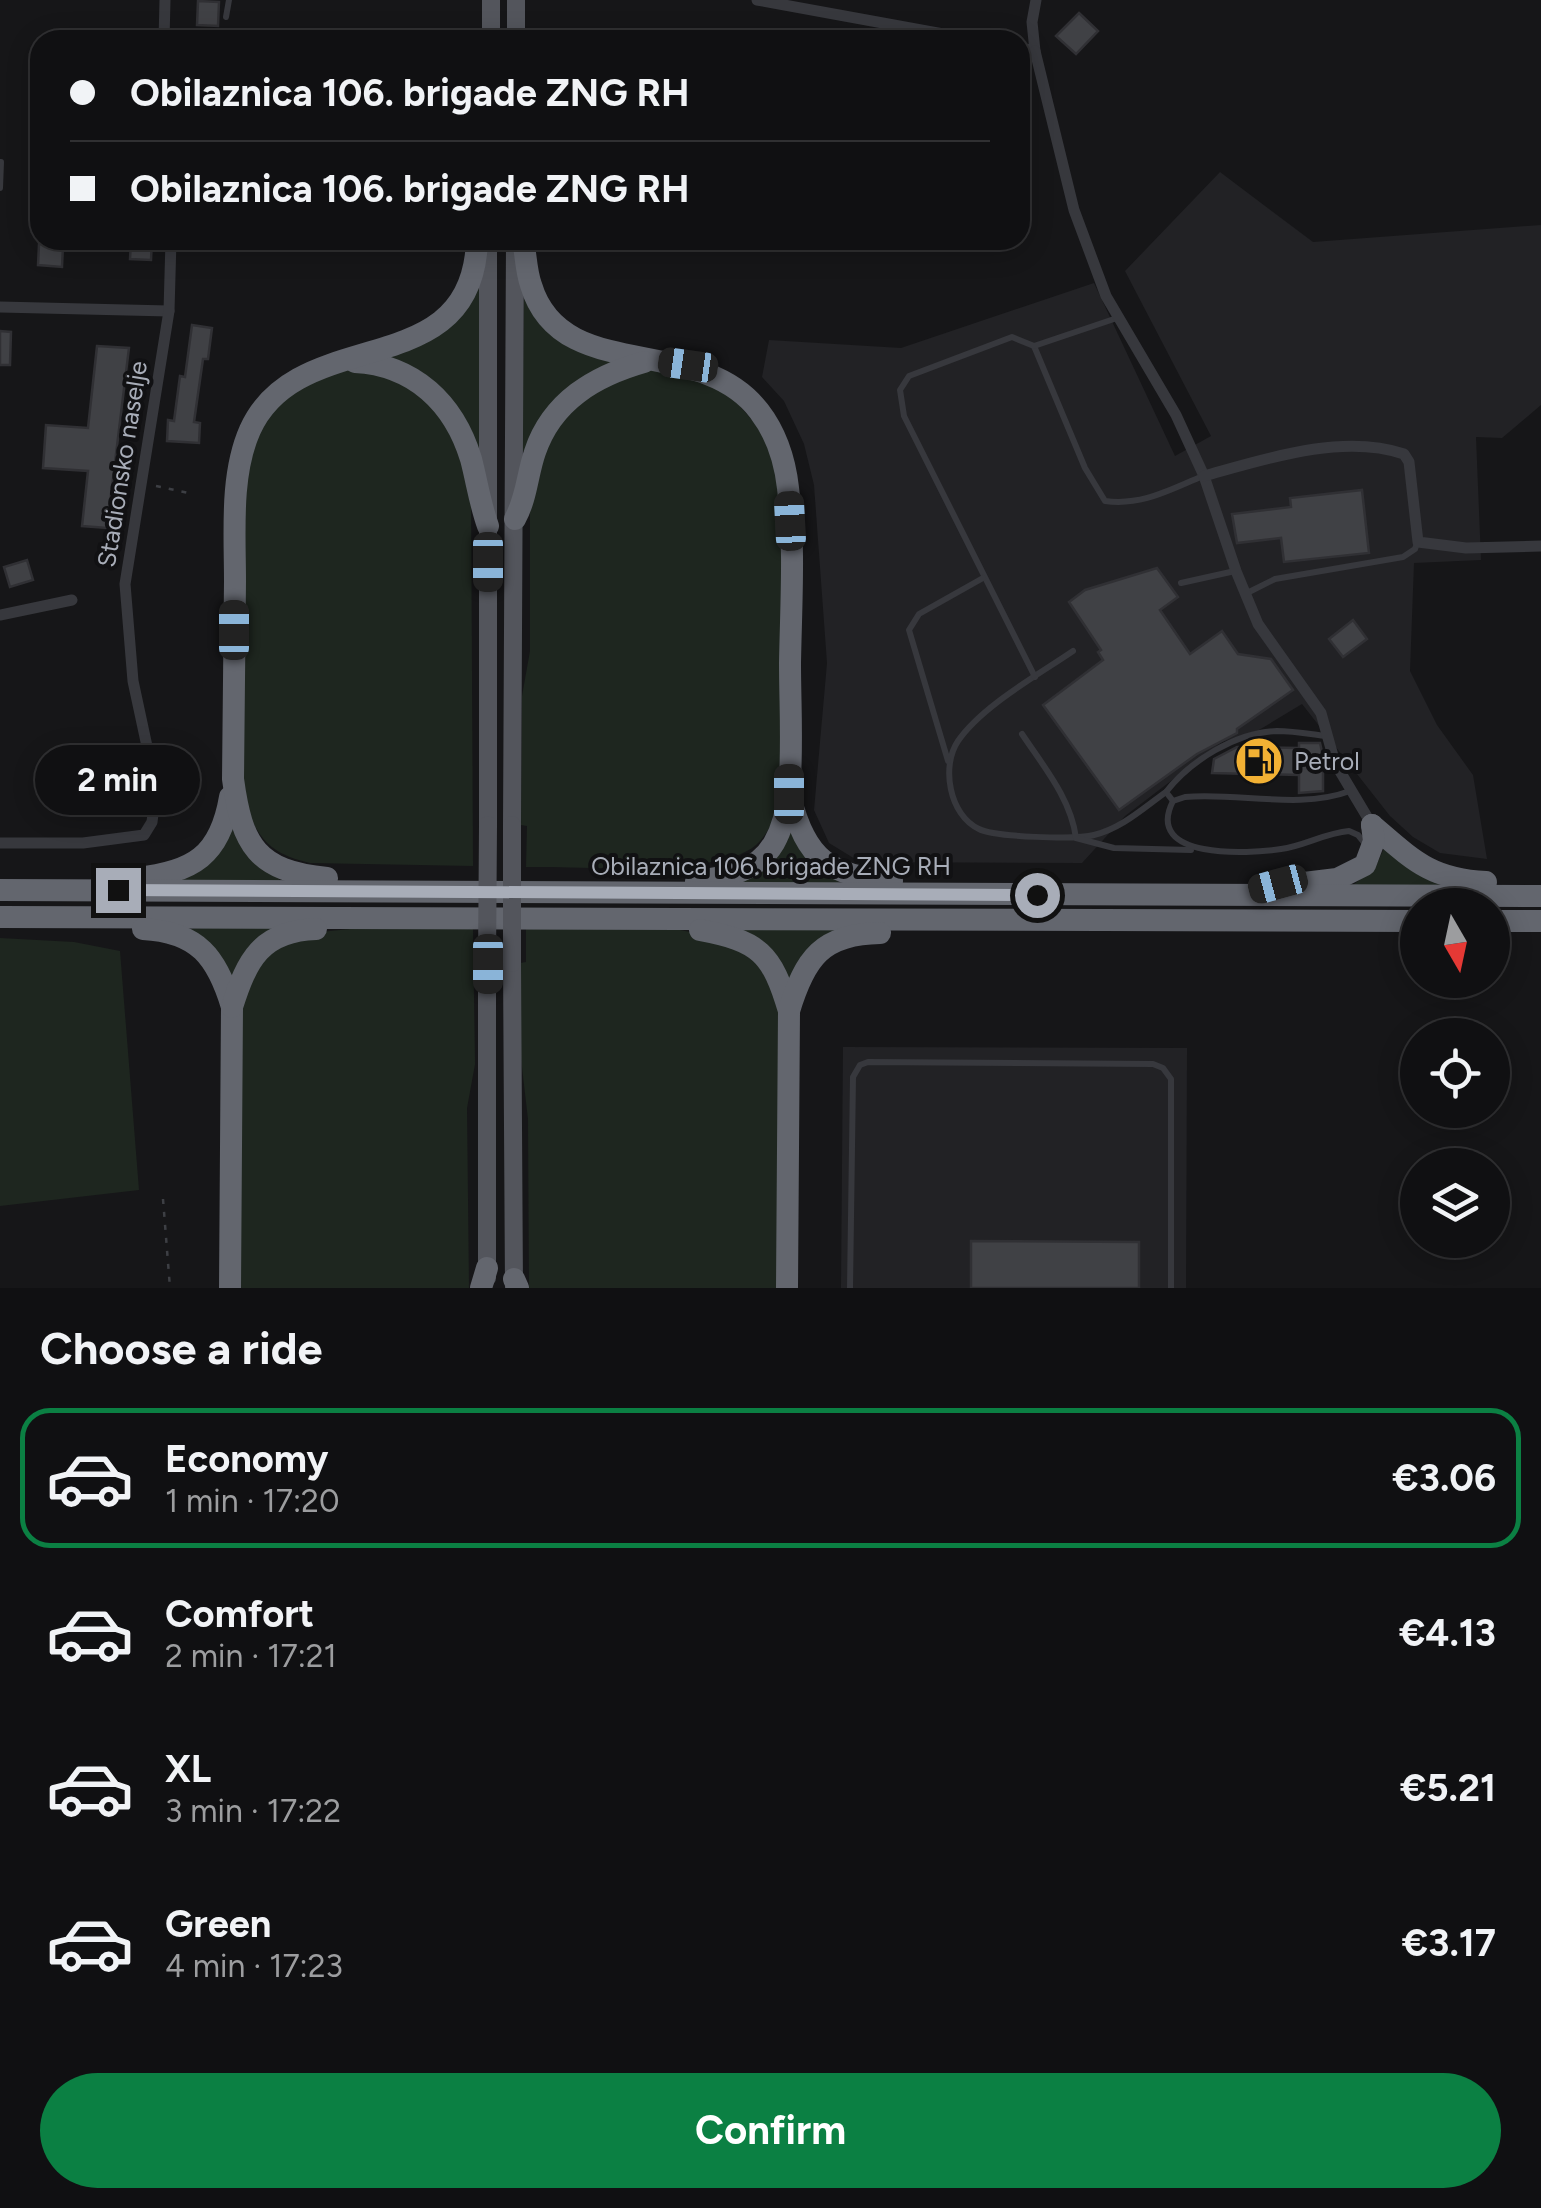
<!DOCTYPE html>
<html lang="en">
<head>
<meta charset="utf-8">
<style>
	:root { --surface:#101012; --page:#19191b; --text:#f1f3f6; --muted:#9c9d9f; --line:#303032; --accent:#0b8043 }
	body { margin:0; font-family:Figtree,sans-serif; background:var(--page); color:var(--text); height:100vh; display:flex; flex-direction:column; font-size:38px; white-space:nowrap }
	* { box-sizing:border-box; margin:0 }
	p { font-size:32px; color:var(--muted) }
	.icon { flex:none; width:55px; height:55px; fill:none; stroke:currentColor; stroke-width:2; stroke-linecap:round; stroke-linejoin:round }
	.map { position:relative; height:1288px; overflow:hidden }
	.details { display:flex; flex-direction:column; background:var(--surface); flex:1 }
	.details>* { flex:none }
	.hud { position:absolute; left:30px; top:30px; width:1000px; height:220px; border-radius:30px; box-shadow:0 5px 25px #0003,0 0 0 2px var(--line); display:grid; align-content:center; height:220px; padding:0 40px; background:var(--surface) }
	.needle { width:65px; rotate:171deg }
	.controls { position:absolute; left:1400px; top:888px; display:grid; gap:20px }
	.controls a { display:grid; place-items:center; width:110px; height:110px; border-radius:50%; background:var(--surface); box-shadow:0 5px 25px #0003,0 0 0 2px var(--line); font-size:50px }
	.end { position:absolute; width:45px; height:45px; margin:-22px; border:12px solid #a8adb8; background:#111; box-shadow:0 0 0 5px #111 }
	.from { border-radius:50% }
	.bubble { position:absolute; height:70px; border-radius:35px; background:var(--surface); box-shadow:0 5px 25px #0003,0 0 0 2px var(--line); font-size:32px; font-weight:700; line-height:70px; text-align:center }
	.car { position:absolute; width:30px; height:60px; margin:-30px -15px; border-radius:12px; box-shadow:0 0 8px 2px #0007; background:linear-gradient(#222 24%,#8ab4d8 0 40%,#222 0 76%,#8ab4d8 0 86%,#222 0) }
	.hud b { display:flex; align-items:center; gap:35px; height:95px; font-size:38px }
	.hud b+b { border-top:2px solid var(--line) }
	.hud i { width:25px; height:25px; background:var(--text) }
	ul { padding:0; list-style:none }
	li { display:flex; align-items:center; gap:30px; height:140px; margin:0 20px 15px; padding:0 20px; border:5px solid transparent; border-radius:30px }
	li div { flex:1 }
	li b { display:block; font-size:38px }
	li em { font-style:normal; font-weight:700 }
	li.current { border-color:var(--accent) }
	li>.icon { width:90px; height:90px; stroke-width:1.5 }
	h2 { padding:0 40px; font-size:45px; line-height:120px }
	.cta { display:flex; gap:20px; margin-top:auto; padding:20px 40px }
	.cta a { flex:1; height:115px; border-radius:60px; background:var(--accent); color:#fff; font-size:40px; font-weight:700; line-height:115px; text-align:center }
	.map>svg:first-child { display:block }
</style>
</head>
<body>
<div class="map">
<svg width="1541" height="1288" viewBox="0 0 1541 1288">
	<rect width="100%" height="100%" fill="#161618"/>
	<g fill="#222225">
		<path d="M1220,172L1313,242L1541,225V405L1502,438L1476,437L1481,560L1414,563L1410,671L1437,725L1473,775L1487,859L1440,853L1413,837L1390,816L1302,704L1259,730L1222,742L1125,816L1082,863L860,862L829,843L814,810L827,663L814,485L804,444L784,401L762,377L769,340L901,348L1094,283L1175,456L1211,436L1125,271Z"/>
		<path d="M843,1047L1187,1048L1186,1288H841Z"/>
	</g>
	<g fill="#1e261f">
		<path d="M473,289H480V452L382,358Z"/>
		<path d="M524,293L616,359L529,451H522Z"/>
		<path d="M650,365L721,384L770,441L782,500V789C776,809 773,830 756,845C720,877 577,866 526,867L527,826L521,825L522,696L530,651V503L538,457L582,393Z"/>
		<path d="M383,369L443,410L471,486L473,866L310,863C266,853 258,837 242,797L244,482L262,417L323,370Z"/>
		<path d="M234,827L279,878L280,883H181L180,877Z"/>
		<path d="M788,828L838,879L839,884L739,885Z"/>
		<path d="M1386,844L1440,883V887L1353,885L1375,868Z"/>
		<path d="M283,923L234,980L184,929Z"/>
		<path d="M369,927H473L475,1064L467,1108L469,1288H239V1012L259,955L301,934Z"/>
		<path d="M742,927H842L793,983L743,933Z"/>
		<path d="M526,928L680,930L730,940L746,947L780,999L779,1288H529L528,1119L521,1059L520,963L526,962Z"/>
		<path d="M0,938L74,942L120,951L139,1190L0,1206Z"/>
	</g>
	<g fill="#404145" stroke="#303034" stroke-width="2.5">
		<path d="M198,1L219,2L218,26L197,25Z"/>
		<path d="M1079,13L1098,31L1076,54L1056,36Z"/>
		<path d="M131,240H152L151,260L130,259Z"/>
		<path d="M39,244L63,246L62,267L38,265Z"/>
		<path d="M192,325L212,328L208,359H203L194,422L200,423L199,443L167,441L168,420L174,421L180,376L185,377Z"/>
		<path d="M0,331L11,332L10,365H0Z"/>
		<path d="M97,346L129,348L107,528L82,526L88,471L43,468L46,425L88,428Z"/>
		<path d="M1362,490L1369,553L1284,562L1281,538L1237,543L1232,514L1291,507L1290,498Z"/>
		<path d="M27,560L33,580L10,587L4,567Z"/>
		<path d="M1157,568L1178,597L1160,610L1190,654L1222,631L1238,654L1271,659L1293,690L1237,729V733L1197,754L1119,810L1043,705L1103,660L1098,652L1101,650L1069,602L1085,590Z"/>
		<path d="M1353,620L1367,639L1343,657L1329,639Z"/>
		<path d="M1299,743H1320L1323,756V791L1299,793V775L1212,773L1214,759L1237,747L1299,748Z"/>
		<path d="M971,1241L1139,1242V1288H971Z"/>
	</g>
	<g fill="none" stroke-linecap="round" stroke-linejoin="round">
		<g stroke="#3d3f44" stroke-width="2.5" stroke-dasharray="5 8" stroke-linecap="butt">
			<path d="M156,486L193,494"/>
			<path d="M163,1199L170,1288"/>
		</g>
		<g stroke="#37383d" stroke-width="6">
			<path d="M226,17L229,0"/>
			<path d="M0,188L1,162"/>
			<path d="M1034,346L1085,468L1105,501C1142,506 1169,490 1203,476"/>
			<path d="M1181,583L1235,571"/>
			<path d="M1247,593L1275,579L1403,557L1415,549L1417,543"/>
			<path d="M1073,651C1038,675 982,706 958,741C941,766 949,815 979,829C994,837 1076,840 1094,835C1122,828 1142,809 1166,792"/>
			<path d="M1035,677L904,416L900,390L909,376L1012,337L1034,346L1117,318"/>
			<path d="M1022,734C1044,767 1071,799 1076,838L1114,848L1191,850"/>
			<path d="M948,761L909,630L919,614L983,578"/>
			<path d="M1350,791C1299,810 1238,792 1185,797L1173,801C1143,860 1249,854 1281,849C1304,846 1325,833 1349,831L1358,835L1367,846"/>
			<path d="M1173,801L1166,792C1190,761 1236,732 1277,731C1293,731 1310,734 1326,736"/>
			<path d="M850,1288L853,1077L860,1065L868,1062L1153,1064L1163,1068L1171,1079V1288"/>
		</g>
		<g stroke="#37383d" stroke-width="11">
			<path d="M757,0L976,40"/>
			<path d="M164,40L165,0"/>
			<path d="M1020,48L1035,51L1032,22L1036,0"/>
			<path d="M1035,51L1074,210L1106,296L1176,415L1204,476L1236,571L1258,624L1321,713L1335,763L1372,825"/>
			<path d="M0,307L169,311"/>
			<path d="M1204,476C1265,459 1342,433 1404,454L1409,462L1418,542L1466,548L1541,546"/>
			<path d="M0,615L72,600"/>
			<path d="M0,843H83L144,835L152,822L154,806L151,765L133,681L125,584L169,311L171,240"/>
		</g>
		<g stroke="#53555c" stroke-width="18">
			<path d="M516,0V40"/>
			<path d="M491,40V0"/>
			<path d="M488,825V240"/>
			<path d="M512,825L515,241"/>
			<path d="M512,963L514,1288"/>
			<path d="M487,1278V963"/>
		</g>
		<g stroke="#63666e" stroke-width="22">
			<path d="M523,240C526,255 526,271 531,285C561,386 699,332 759,411C776,433 785,461 788,488C795,545 791,605 790,663C790,705 793,750 789,792C787,808 782,829 774,843C757,872 727,877 696,881"/>
			<path d="M355,362C414,365 454,403 471,459C477,482 480,504 488,526"/>
			<path d="M515,519C527,497 527,475 535,452C552,401 595,376 644,362"/>
			<path d="M790,797C807,860 828,875 892,881"/>
			<path d="M1372,825C1413,860 1430,879 1486,882"/>
			<path d="M137,878C193,872 220,856 230,797"/>
			<path d="M327,878C257,871 242,846 233,779C234,713 234,647 235,581C235,533 230,475 250,430C299,321 473,387 477,240"/>
			<path d="M1304,883L1337,879L1365,865L1374,841L1372,825"/>
			<path d="M0,890L1541,896"/>
			<path d="M0,917L1418,921"/>
			<path d="M1492,921H1541"/>
			<path d="M143,929C198,932 217,957 232,1007L230,1288"/>
			<path d="M700,930C759,941 772,953 789,1011"/>
			<path d="M232,1007C247,960 261,931 316,929"/>
			<path d="M514,1279L518,1288"/>
			<path d="M481,1288L487,1268"/>
			<path d="M787,1288L789,1011C805,958 822,934 880,933"/>
		</g>
		<g stroke="#53555c" stroke-width="18">
			<path d="M487,963L488,825"/>
			<path d="M512,963V825"/>
		</g>
	</g>
	<g fill="none" stroke-linecap="round" stroke-linejoin="round">
		<path stroke="#a8adb8" stroke-width="12" d="M118,890L1037,895"/>
	</g>
	<defs>
		<g id="fuel-disc" transform="scale(2.5)"><circle r="9.5" fill="#f2b134" stroke="#111113"/><path d="M-5.5-6h7V0h2V4h1.3V-2.5L3-4.5l.8-.8L6-3V5H2.5V1h-1V6h-7ZM-4.2-4.7v3.2H.2V-4.7Z" fill="#111"/></g>
	</defs>
	<g fill-rule="evenodd">
		<use href="#fuel-disc" x="1259" y="761"/>
	</g>
	<g text-anchor="middle" stroke-width="8" stroke-linejoin="round" paint-order="stroke">
		<g font-size="25" fill="#a8adb8" stroke="#111113">
			<text transform="translate(122 464) rotate(-81)" y="9">Stadionsko naselje</text>
			<text x="771" y="875">Obilaznica 106. brigade ZNG RH</text>
		</g>
		<g font-size="25" fill="#a8adb8" stroke="#111113" text-anchor="start">
			<text x="1294" y="770">Petrol</text>
		</g>
	</g>
</svg>
<div class="controls">
<a><svg class="needle" viewBox="-14 -14 28 28"><path d="M0-13l5 13h-10z" fill="#e53935"/><path d="M0 13l5-13h-10z" fill="#9c9d9f"/></svg></a>
<a><svg class="icon" aria-label="locate" viewBox="0 0 24 24"><circle cx="12" cy="12" r="6"/><path d="M12 2v4M12 18v4M2 12h4M18 12h4"/></svg></a>
<a><svg class="icon" aria-label="layers" viewBox="0 0 24 24"><path d="M12 4l9 5-9 5-9-5zM3 14l9 5 9-5"/></svg></a>
</div>
<i class="end from" style="left:1037px;top:895px"></i>
<i class="end" style="left:118px;top:890px"></i>
<div class="bubble" style="left:35px;top:745px;width:165px">2 min</div>
<i class="car" style="left:688px;top:365px;rotate:278deg"></i>
<i class="car" style="left:790px;top:521px;rotate:357deg"></i>
<i class="car" style="left:488px;top:562px;rotate:180deg"></i>
<i class="car" style="left:234px;top:630px;rotate:0deg"></i>
<i class="car" style="left:789px;top:794px;rotate:0deg"></i>
<i class="car" style="left:1278px;top:884px;rotate:255deg"></i>
<i class="car" style="left:488px;top:964px;rotate:180deg"></i>
<div class="hud">
<b><i class="from"></i>Obilaznica 106. brigade ZNG RH</b>
<b><i></i>Obilaznica 106. brigade ZNG RH</b>
</div>
</div>
<section class="details">
<h2>Choose a ride</h2>
<ul>
<li class="current"><svg class="icon" aria-label="car" viewBox="0 0 24 24"><path d="M5 17H2v-5l4-1 3-4h7l3 4 3 1v5h-3M9 17h6M6 11h13"/><circle cx="7" cy="17" r="2"/><circle cx="17" cy="17" r="2"/></svg><div><b>Economy</b><p>1 min · 17:20</p></div><em>€3.06</em></li>
<li><svg class="icon" aria-label="car" viewBox="0 0 24 24"><path d="M5 17H2v-5l4-1 3-4h7l3 4 3 1v5h-3M9 17h6M6 11h13"/><circle cx="7" cy="17" r="2"/><circle cx="17" cy="17" r="2"/></svg><div><b>Comfort</b><p>2 min · 17:21</p></div><em>€4.13</em></li>
<li><svg class="icon" aria-label="car" viewBox="0 0 24 24"><path d="M5 17H2v-5l4-1 3-4h7l3 4 3 1v5h-3M9 17h6M6 11h13"/><circle cx="7" cy="17" r="2"/><circle cx="17" cy="17" r="2"/></svg><div><b>XL</b><p>3 min · 17:22</p></div><em>€5.21</em></li>
<li><svg class="icon" aria-label="car" viewBox="0 0 24 24"><path d="M5 17H2v-5l4-1 3-4h7l3 4 3 1v5h-3M9 17h6M6 11h13"/><circle cx="7" cy="17" r="2"/><circle cx="17" cy="17" r="2"/></svg><div><b>Green</b><p>4 min · 17:23</p></div><em>€3.17</em></li>
</ul>
<div class="cta"><a>Confirm</a></div>
</section>
</body>
</html>
